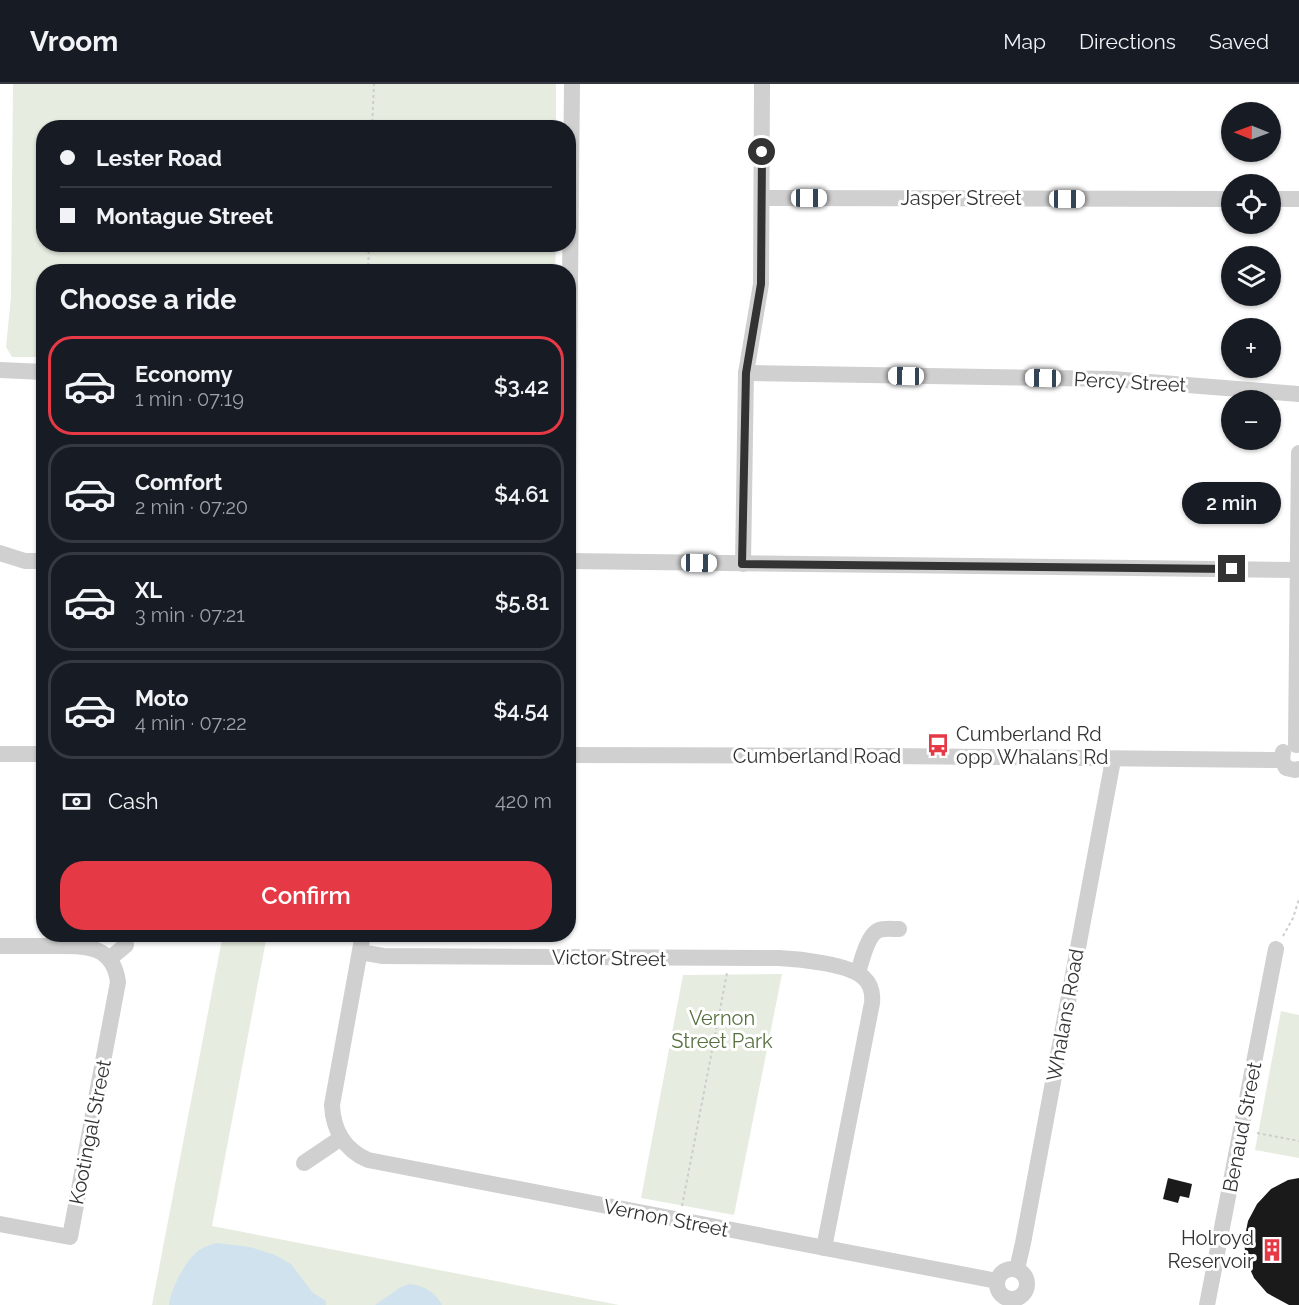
<!DOCTYPE html>
<html lang="en">
<head>
<meta charset="utf-8">
<style>
	:root { --surface:#171b24; --page:#242831; --text:#f1f3f6; --muted:#9ea1a6; --line:#363941; --accent:#e63946 }
	body { margin:0; font-family:Raleway,sans-serif; background:var(--page); color:var(--text); height:100vh; display:flex; flex-direction:column; font-size:22px; white-space:nowrap }
	* { box-sizing:border-box; margin:0 }
	p { font-size:20px; color:var(--muted) }
	.icon { flex:none; width:33px; height:33px; fill:none; stroke:currentColor; stroke-width:2; stroke-linecap:round; stroke-linejoin:round }
	.map { position:relative; flex:1; overflow:hidden }
	.side { position:absolute; left:36px; top:180px; width:540px; height:678px; display:flex; flex-direction:column; background:var(--surface); border-radius:24px; box-shadow:0 2px 4px #0004 }
	.side>* { flex:none }
	.guide { position:absolute; left:36px; top:36px; width:540px; height:132px; border-radius:24px; box-shadow:0 2px 4px #0004; display:grid; align-content:center; height:132px; padding:0 24px; background:var(--surface) }
	.needle { width:39px; rotate:271deg }
	.buttons { position:absolute; left:1221px; top:18px; display:grid; gap:12px }
	.buttons a { display:grid; place-items:center; width:60px; height:60px; border-radius:50%; background:var(--surface); box-shadow:0 2px 4px #0004; font-size:30px }
	.end { position:absolute; width:27px; height:27px; margin:-14px; border:8px solid #333; background:#fff; box-shadow:0 0 0 3px #fff }
	.from { border-radius:50% }
	.bubble { position:absolute; height:42px; border-radius:21px; background:var(--surface); box-shadow:0 2px 4px #0004; font-size:20px; font-weight:600; line-height:42px; text-align:center }
	.car { position:absolute; width:18px; height:36px; margin:-18px -9px; border-radius:8px; box-shadow:0 0 4px 2px #0007; background:linear-gradient(#fff 24%,#345 0 40%,#fff 0 76%,#345 0 86%,#fff 0) }
	.guide b { display:flex; align-items:center; gap:21px; height:57px; font-size:22px }
	.guide b+b { border-top:2px solid var(--line) }
	.guide i { width:15px; height:15px; background:var(--text) }
	ul { padding:0; list-style:none }
	li { display:flex; align-items:center; gap:18px; height:99px; margin:0 12px 9px; padding:0 12px; border:3px solid var(--line); border-radius:24px }
	li div { flex:1 }
	li b { display:block; font-size:22px }
	li em { font-style:normal; font-weight:600 }
	li.selected { border-color:var(--accent) }
	li>.icon { width:54px; height:54px; stroke-width:1.5 }
	h2 { padding:0 24px; font-size:27px; line-height:72px }
	.pay { display:flex; align-items:center; gap:15px; height:66px; padding:0 24px; font-size:22px }
	.pay p { margin-inline-start:auto }
	.cta { display:flex; gap:12px; margin-top:auto; padding:12px 24px }
	.cta a { flex:1; height:69px; border-radius:24px; background:var(--accent); color:#fff; font-size:24px; font-weight:600; line-height:69px; text-align:center }
	header { display:flex; align-items:center; gap:36px; box-sizing:border-box; height:84px; padding:0 30px; background:var(--surface); border-bottom:2px solid var(--line) }
	header strong { font-size:28px }
	nav { display:flex; gap:33px; margin-inline-start:auto; font-size:21px }
	.map>svg:first-child { display:block }
</style>
</head>
<body>
<header>
<strong>Vroom</strong>
<nav><a>Map</a><a>Directions</a><a>Saved</a></nav>
</header>
<div class="map">
<svg width="1299" height="1221" viewBox="0 0 1299 1221">
	<rect width="100%" height="100%" fill="#fff"/>
	<g fill="#e6ecdf">
		<path d="M13,0H556V43L44,44V160L556,161L555,187L44,188L43,273H12L6,263L11,213Z"/>
		<path d="M223,850L267,851L212,1142L619,1221H152Z"/>
		<path d="M782,890L734,1131L641,1114L683,891Z"/>
		<path d="M1281,927L1299,931V1074L1255,1066Z"/>
	</g>
	<g fill="#cfe2ee">
		<path d="M216,1159L250,1163L275,1171L291,1180L313,1209L326,1217V1221H169C170,1206 186,1176 198,1167C203,1163 211,1161 216,1159Z"/>
		<path d="M410,1200C423,1201 436,1209 442,1221H375L401,1203Z"/>
	</g>
	<g fill="#1a1a1a">
		<path d="M1168,1094L1192,1100L1189,1114L1180,1112L1178,1119L1163,1115Z"/>
		<path d="M1299,1094V1221H1289L1267,1209L1254,1194L1246,1176L1244,1157L1248,1137L1257,1120L1271,1105L1288,1096Z"/>
	</g>
	<g fill="none" stroke-linecap="round" stroke-linejoin="round">
		<g stroke="#cdcdcd" stroke-width="2" stroke-dasharray="3 3" stroke-linecap="butt">
			<path d="M372,44L374,0"/>
			<path d="M368,188L369,160"/>
			<path d="M1283,852L1293,834L1299,815"/>
			<path d="M1257,1049L1299,1057"/>
			<path d="M682,1122L727,889"/>
		</g>
		<g stroke="#d0d0d0" stroke-width="16">
			<path d="M762,114L1232,115"/>
			<path d="M1270,115H1299"/>
			<path d="M0,286L44,288"/>
			<path d="M746,289L1112,295L1299,310"/>
			<path d="M568,399L572,0"/>
			<path d="M0,469L25,477H44"/>
			<path d="M568,477L1298,486"/>
			<path d="M743,480L746,289L761,200L762,0"/>
			<path d="M1296,661L1299,369"/>
			<path d="M1283,668L1282,676L1286,684L1295,686L1299,685"/>
			<path d="M0,670H44"/>
			<path d="M568,671L886,672L1282,676"/>
			<path d="M363,850L332,1021C333,1046 345,1066 368,1076L997,1197"/>
			<path d="M0,862C17,862 35,862 52,862C83,862 113,859 118,898L70,1153L0,1140"/>
			<path d="M360,868L383,872L779,874C799,875 848,880 863,893C871,900 873,910 872,919L824,1164"/>
			<path d="M109,875L126,861"/>
			<path d="M858,889C861,878 868,850 879,846C884,844 893,845 899,845"/>
			<path d="M304,1079L341,1054"/>
			<circle cx="1012" cy="1200" r="15"/>
			<path d="M1017,1185L1023,1159L1113,676"/>
			<path d="M1207,1221L1276,865"/>
		</g>
	</g>
	<g fill="none" stroke-linecap="round" stroke-linejoin="round">
		<path stroke="#333" stroke-width="8" d="M762,68L761,200L746,289L742,480L1232,485"/>
	</g>
	<defs>
		<g id="bus-bare" transform="scale(1.8)"><path d="M-5-6H5V4H4V6H2V4H-2V6H-4V4H-5ZM-3.5-4V0h7V-4ZM-3.5 1.2v1.5H-2V1.2ZM2 1.2v1.5H3.5V1.2Z" fill="#e63946" stroke="#fff" stroke-width="2.5" paint-order="stroke"/></g>
		<g id="building-bare" transform="scale(1.8)"><path d="M-4-6H4V6H1V3H-1V6H-4ZM-2.5-4.3h1.7v1.8h-1.7ZM.8-4.3h1.7v1.8H.8ZM-2.5-1h1.7V.8h-1.7ZM.8-1h1.7V.8H.8Z" fill="#e63946" stroke="#fff" stroke-width="2.5" paint-order="stroke"/></g>
	</defs>
	<g fill-rule="evenodd">
		<use href="#bus-bare" x="938" y="661"/>
		<use href="#building-bare" x="1272" y="1166"/>
	</g>
	<g text-anchor="middle" stroke-width="6" stroke-linejoin="round" paint-order="stroke">
		<g font-size="20" fill="#333" stroke="#fff">
			<text x="961" y="121">Jasper Street</text>
			<text transform="translate(1130 298) rotate(3)" y="7">Percy Street</text>
			<text x="817" y="679">Cumberland Road</text>
			<text transform="translate(609 874) rotate(1)" y="7">Victor Street</text>
			<text transform="translate(1065 931) rotate(-80)" y="7">Whalans Road</text>
			<text transform="translate(1242 1043) rotate(-79)" y="7">Benaud Street</text>
			<text transform="translate(90 1048) rotate(-79)" y="7">Kootingal Street</text>
			<text transform="translate(666 1134) rotate(11)" y="7">Vernon Street</text>
		</g>
		<g font-size="20" fill="#333" stroke="#fff" text-anchor="start">
			<text x="956" y="657">Cumberland Rd<tspan x="956" dy="23">opp Whalans Rd</tspan></text>
			<text x="1254" y="1161" text-anchor="end">Holroyd<tspan x="1254" dy="23">Reservoir</tspan></text>
		</g>
		<g font-size="20" fill="#56703f" stroke="#fff">
			<text x="722" y="941">Vernon<tspan x="722" dy="23">Street Park</tspan></text>
		</g>
	</g>
</svg>
<div class="buttons">
<a><svg class="needle" viewBox="-14 -14 28 28"><path d="M0-13l5 13h-10z" fill="#e53935"/><path d="M0 13l5-13h-10z" fill="#9ea1a6"/></svg></a>
<a><svg class="icon" aria-label="locate" viewBox="0 0 24 24"><circle cx="12" cy="12" r="6"/><path d="M12 2v4M12 18v4M2 12h4M18 12h4"/></svg></a>
<a><svg class="icon" aria-label="layers" viewBox="0 0 24 24"><path d="M12 4l9 5-9 5-9-5zM3 14l9 5 9-5"/></svg></a>
<a>+</a>
<a>−</a>
</div>
<i class="end from" style="left:762px;top:68px"></i>
<i class="end" style="left:1232px;top:485px"></i>
<div class="bubble" style="left:1182px;top:398px;width:99px">2 min</div>
<i class="car" style="left:809px;top:114px;rotate:90deg"></i>
<i class="car" style="left:1067px;top:115px;rotate:90deg"></i>
<i class="car" style="left:906px;top:292px;rotate:271deg"></i>
<i class="car" style="left:1043px;top:294px;rotate:271deg"></i>
<i class="car" style="left:699px;top:479px;rotate:91deg"></i>
<div class="guide">
<b><i class="from"></i>Lester Road</b>
<b><i></i>Montague Street</b>
</div>
<section class="side">
<h2>Choose a ride</h2>
<ul>
<li class="selected"><svg class="icon" aria-label="car" viewBox="0 0 24 24"><path d="M5 17H2v-5l4-1 3-4h7l3 4 3 1v5h-3M9 17h6M6 11h13"/><circle cx="7" cy="17" r="2"/><circle cx="17" cy="17" r="2"/></svg><div><b>Economy</b><p>1 min · 07:19</p></div><em>$3.42</em></li>
<li><svg class="icon" aria-label="car" viewBox="0 0 24 24"><path d="M5 17H2v-5l4-1 3-4h7l3 4 3 1v5h-3M9 17h6M6 11h13"/><circle cx="7" cy="17" r="2"/><circle cx="17" cy="17" r="2"/></svg><div><b>Comfort</b><p>2 min · 07:20</p></div><em>$4.61</em></li>
<li><svg class="icon" aria-label="car" viewBox="0 0 24 24"><path d="M5 17H2v-5l4-1 3-4h7l3 4 3 1v5h-3M9 17h6M6 11h13"/><circle cx="7" cy="17" r="2"/><circle cx="17" cy="17" r="2"/></svg><div><b>XL</b><p>3 min · 07:21</p></div><em>$5.81</em></li>
<li><svg class="icon" aria-label="car" viewBox="0 0 24 24"><path d="M5 17H2v-5l4-1 3-4h7l3 4 3 1v5h-3M9 17h6M6 11h13"/><circle cx="7" cy="17" r="2"/><circle cx="17" cy="17" r="2"/></svg><div><b>Moto</b><p>4 min · 07:22</p></div><em>$4.54</em></li>
</ul>
<div class="pay"><svg class="icon" aria-label="cash" viewBox="0 0 24 24"><path d="M3 7h18v10H3z"/><circle cx="12" cy="12" r="2"/></svg>Cash<p>420 m</p></div>
<div class="cta"><a>Confirm</a></div>
</section>
</div>
</body>
</html>
